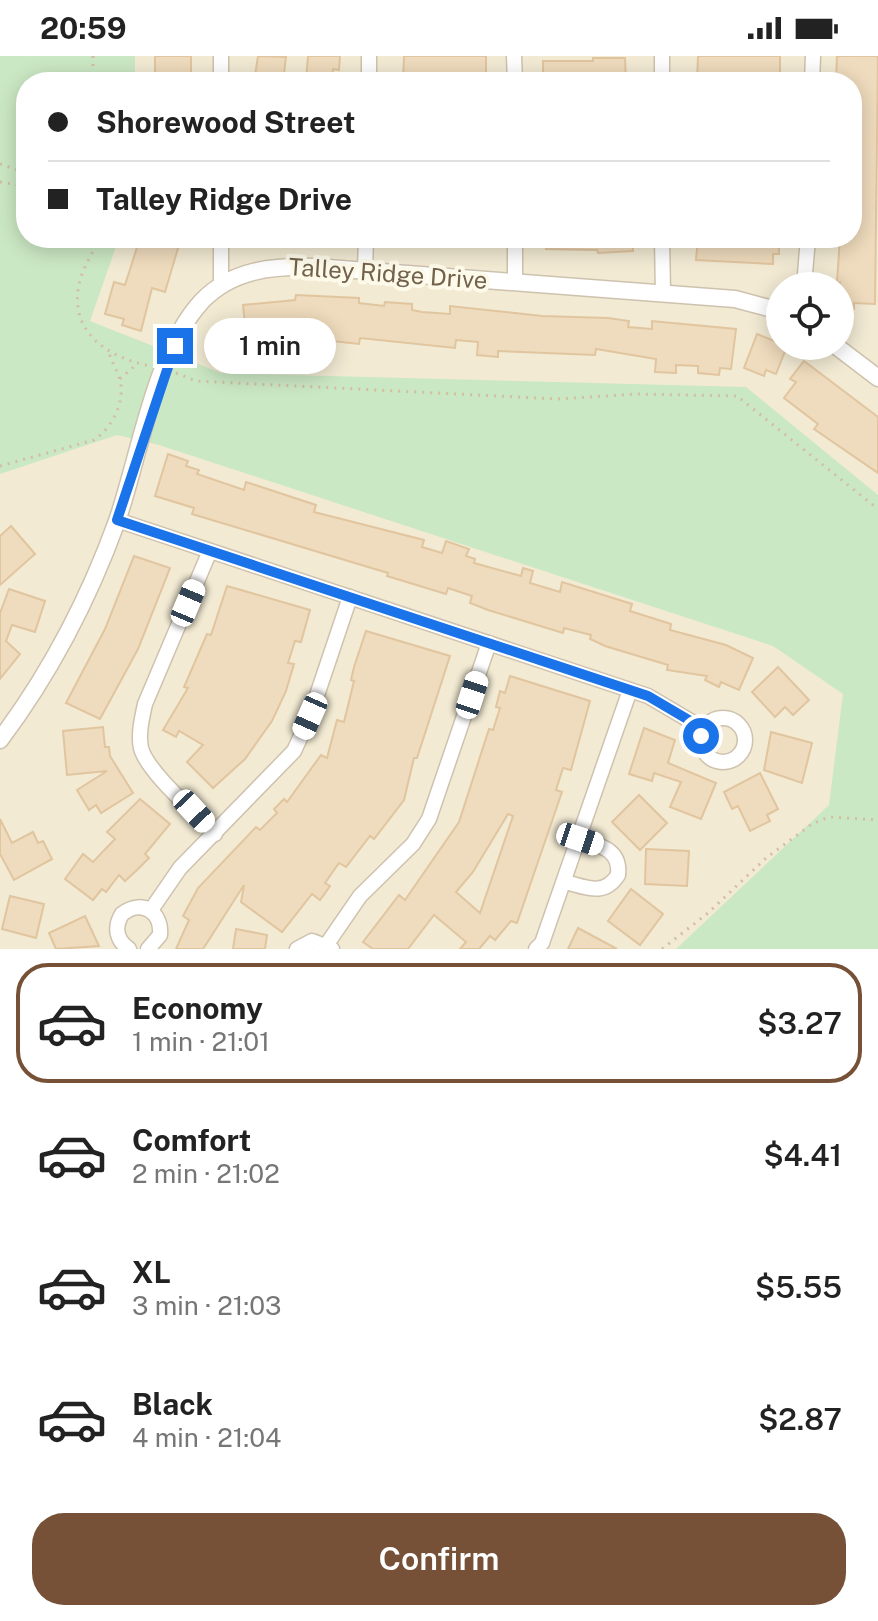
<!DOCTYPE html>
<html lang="en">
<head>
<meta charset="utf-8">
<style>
	:root { --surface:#fff; --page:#f6f6f6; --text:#222; --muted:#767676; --line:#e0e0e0; --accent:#775137 }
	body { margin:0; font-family:"Public Sans",sans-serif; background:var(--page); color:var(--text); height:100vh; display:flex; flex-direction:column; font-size:30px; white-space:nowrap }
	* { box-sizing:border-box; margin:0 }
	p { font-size:26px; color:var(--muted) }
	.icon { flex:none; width:44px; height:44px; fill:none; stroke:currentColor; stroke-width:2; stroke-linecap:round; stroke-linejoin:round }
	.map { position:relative; height:893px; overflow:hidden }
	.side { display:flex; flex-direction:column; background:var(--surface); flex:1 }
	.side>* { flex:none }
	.top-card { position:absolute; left:16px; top:16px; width:846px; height:176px; border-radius:32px; box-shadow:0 4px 20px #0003; display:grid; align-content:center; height:176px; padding:0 32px; background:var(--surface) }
	.buttons { position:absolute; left:766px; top:216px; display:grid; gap:16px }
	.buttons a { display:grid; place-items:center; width:88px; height:88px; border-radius:50%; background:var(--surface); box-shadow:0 4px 20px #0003; font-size:40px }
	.end { position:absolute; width:36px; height:36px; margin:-18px; border:10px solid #1a73e8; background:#fff; box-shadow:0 0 0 4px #fff }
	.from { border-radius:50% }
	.bubble { position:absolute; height:56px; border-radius:28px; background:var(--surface); box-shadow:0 4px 20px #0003; font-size:26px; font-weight:600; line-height:56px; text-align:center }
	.car { position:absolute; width:24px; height:48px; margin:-24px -12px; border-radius:10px; box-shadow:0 0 6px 2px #0007; background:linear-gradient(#fff 24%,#345 0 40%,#fff 0 76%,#345 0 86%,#fff 0) }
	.top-card b { display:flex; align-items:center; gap:28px; height:76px; font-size:30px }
	.top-card b+b { border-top:2px solid var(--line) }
	.top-card i { width:20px; height:20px; background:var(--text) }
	ul { padding:14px 0 0; list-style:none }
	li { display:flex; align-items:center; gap:24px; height:120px; margin:0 16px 12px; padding:0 16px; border:4px solid transparent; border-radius:32px }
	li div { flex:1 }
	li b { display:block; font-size:30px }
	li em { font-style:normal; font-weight:600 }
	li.on { border-color:var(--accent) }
	li>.icon { width:72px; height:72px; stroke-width:1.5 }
	.primary-button { display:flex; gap:16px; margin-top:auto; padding:16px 32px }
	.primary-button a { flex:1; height:92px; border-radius:32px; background:var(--accent); color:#fff; font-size:32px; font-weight:600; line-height:92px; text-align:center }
	.status { display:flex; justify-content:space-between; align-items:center; height:56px; padding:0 40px; background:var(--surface); direction:ltr }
	.status svg { height:22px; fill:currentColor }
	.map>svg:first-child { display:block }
</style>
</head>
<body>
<div class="status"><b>20:59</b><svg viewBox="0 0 49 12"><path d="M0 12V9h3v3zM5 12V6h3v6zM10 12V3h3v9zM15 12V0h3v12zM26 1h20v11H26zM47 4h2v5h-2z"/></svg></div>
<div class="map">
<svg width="878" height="893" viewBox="0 0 878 893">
	<rect width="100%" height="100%" fill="#fbf7e4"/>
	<path fill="#f2ead3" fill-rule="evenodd" d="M0,0H878V893H0ZM26,26H852V182H26ZM780,230H840V290H780Z"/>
	<path fill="#cbe8c4" d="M0,0H135V26H26V182H119L90,265L221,317L746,331L878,439V893H676L829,749L843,638L773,590L159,389L117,379L0,418Z"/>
	<g fill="#efdbbd" stroke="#e1c59f" stroke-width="2" fill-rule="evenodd">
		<rect x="155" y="0" width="36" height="26"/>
		<path d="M258,0L286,1L283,26H254Z"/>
		<path d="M308,0H340L339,14L333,13L332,22L306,26Z"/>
		<path d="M404,0H486V21H480V26L427,22V26H403Z"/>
		<path d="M698,0H780V26H697Z"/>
		<path d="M837,0H878L875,248L854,247V253L840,252V226H837L840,182H852V26H836Z"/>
		<path d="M593,2H625L626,26H551L552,20H543V5H593Z"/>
		<path d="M140,182H181L165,236L152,232L141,275L122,269L124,263L105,258L114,226L125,229Z"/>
		<path d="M546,182H632L633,195L598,197L597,194L546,193Z"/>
		<path d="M698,182L748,185V182H779V198H773V208L696,204Z"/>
		<path d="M296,239L359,242V247L384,250L385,246L412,248V254L422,256L450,258V250L542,260L608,262L629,265L628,271L652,273V265L736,273L731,313L720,312L719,319L698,317V310L676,309V317L655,316L656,303L596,293L595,299L498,295V301L477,299L478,286L456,284L455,292L360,282L359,288L285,280L286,290L264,292L263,285L255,286L254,278L246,279L243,249L295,244Z"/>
		<path d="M757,278L787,290L776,318L766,314L764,320L744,312Z"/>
		<path d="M804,305L878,361V417L814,373L818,368L784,342L796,326L790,323Z"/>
		<path d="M168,398L188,405L186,410L199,414L197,418L244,434L246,426L316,449L314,456L424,484L422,491L442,497L446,485L469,493L466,500L475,503L474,507L521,520L523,512L533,515L530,527L560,536L562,526L632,548L630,555L671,568L670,574L726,589L753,602L739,634L721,626L719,631L705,624L707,620L667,614L668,609L605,590L590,583L591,579L564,572L563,577L488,554L470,547L472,540L448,532L446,538L387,520L388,517L192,458L194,452L155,440Z"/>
		<path d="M11,470L35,498L0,529V480Z"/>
		<path d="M134,500L170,512L138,593L100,663L66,647L105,573Z"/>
		<path d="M227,530L310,554L301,586L295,585L288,607L294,608L286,635L272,665L245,703L213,732L187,706L203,689L179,675L176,681L163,674L188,632L184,631L207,578L211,579Z"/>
		<path d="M9,533L45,545L35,576L12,569L6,585L20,598L0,623V557Z"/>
		<path d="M366,575L450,600L417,702H414L404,744L374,783L370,780L346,811L339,807L325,827L330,830L320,844L312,838L282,876L241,846L244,829L203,893H176L189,864L183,860L198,832L256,771L260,774L277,757L274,753L284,743L287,746L321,699L327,702L337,664L344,666L354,625L351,624L354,611Z"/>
		<path d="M778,611L809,644L793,659L785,651L775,661L752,636Z"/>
		<path d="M510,620L590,645L571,714L563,712L556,734L562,736L517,867L511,865L495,884L490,880L479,893H460L466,886L434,859L408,893H373L363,886L399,839L405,844L459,766L489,673L493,674L500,652L496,651L500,635L505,637ZM508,758L513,760L480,857L456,836L473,816Z"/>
		<path d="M103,671L105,691H109L110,700L133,737L101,757L96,749L89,754L77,734L107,715L67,719L63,675Z"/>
		<path d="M644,672L675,684L668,707L716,727L701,763L670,751L681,726L654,717L652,725L629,718Z"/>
		<path d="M771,676L812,687L802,727L764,714Z"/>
		<path d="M760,717L778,753L767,759L770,765L750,775L738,750L732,753L724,736Z"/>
		<path d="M639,739L667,767L640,794L612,766Z"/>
		<path d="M140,743L170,768L145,798L149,802L138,813L125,825L119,819L106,836L102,833L93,844L65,823L83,798L93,806L115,783L107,776Z"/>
		<path d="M0,763L12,787L33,776L38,787L43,785L52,803L14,824L0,798Z"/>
		<path d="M646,793L689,795L687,830L645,828Z"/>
		<path d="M631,833L663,858L640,889L608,865Z"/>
		<path d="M10,840L44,848L36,882L2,873Z"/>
		<path d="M85,860L99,890L56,893L49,877Z"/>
		<path d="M578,872L617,893H568Z"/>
		<path d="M236,873L267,879L265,893H233Z"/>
	</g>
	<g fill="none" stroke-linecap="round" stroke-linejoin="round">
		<g stroke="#cec2ae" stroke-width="17">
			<g id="minor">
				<path d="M514,0L515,26"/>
				<path d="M662,0V26"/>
				<path d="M221,26V0"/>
				<path d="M369,26V0"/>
				<path d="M812,26L813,0"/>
				<path d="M515,182V226"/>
				<path d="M662,182L663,237"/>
				<path d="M365,214L366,182"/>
				<path d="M221,229V182"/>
				<path d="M804,230L808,182"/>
				<path d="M117,464L648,640L704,673"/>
				<path d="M209,497L145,648C142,662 138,678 141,692C147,716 197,758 215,778"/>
				<circle cx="723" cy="684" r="22"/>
				<path d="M565,826C586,831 604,841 618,819C621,793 600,790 580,783"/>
				<path d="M151,854L180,812L294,695L310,660L350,541"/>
				<path d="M327,888L360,840L413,788L429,763L489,587"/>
				<path d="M129,893C116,884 114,871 122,858C141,843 162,855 160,879L148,893"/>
				<path d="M297,893L312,885L332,893"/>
				<path d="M536,893L542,887L630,634"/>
			</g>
		</g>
		<g stroke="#cec2ae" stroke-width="19">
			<g id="tertiary">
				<path d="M836,290L878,322"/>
				<path d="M0,684C51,616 88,545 117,465C140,399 154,297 202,245C233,213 273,210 315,211L735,243L780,255"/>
			</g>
		</g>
		<g stroke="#d3bea1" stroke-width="3" stroke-dasharray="2 6" stroke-linecap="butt">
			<path d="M93,0V26"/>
			<path d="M0,108L26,117"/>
			<path d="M0,126L26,130"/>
			<path d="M100,182C94,195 85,208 81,221C65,273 105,301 150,310"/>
			<path d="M176,317L196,325L215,326L558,343L636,338L737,340L878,453"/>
			<path d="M120,323L138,307"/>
			<path d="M0,410L94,384C112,372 127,344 119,321C116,313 112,306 109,297"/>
			<path d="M662,893L708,857L766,802L812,768L829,761L878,764"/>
		</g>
		<use href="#minor" stroke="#fff" stroke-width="14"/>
		<use href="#tertiary" stroke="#fff" stroke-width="16"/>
	</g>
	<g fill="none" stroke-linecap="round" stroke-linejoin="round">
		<path stroke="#1a73e8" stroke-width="10" d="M175,290L117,464L648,640L704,673L701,680"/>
	</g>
	<g text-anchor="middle" stroke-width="8" stroke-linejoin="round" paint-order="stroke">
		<g font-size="24" fill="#72614b" stroke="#fefaea">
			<text transform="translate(388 218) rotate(4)" y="8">Talley Ridge Drive</text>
		</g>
	</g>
</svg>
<div class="buttons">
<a><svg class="icon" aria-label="locate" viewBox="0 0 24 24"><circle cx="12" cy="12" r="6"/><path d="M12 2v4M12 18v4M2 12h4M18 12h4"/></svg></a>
</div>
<i class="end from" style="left:701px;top:680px"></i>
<i class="end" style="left:175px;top:290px"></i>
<div class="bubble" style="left:204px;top:262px;width:132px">1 min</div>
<i class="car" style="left:188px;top:547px;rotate:23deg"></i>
<i class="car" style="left:472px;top:639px;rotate:18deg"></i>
<i class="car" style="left:310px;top:660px;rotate:204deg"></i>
<i class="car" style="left:194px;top:755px;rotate:137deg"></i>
<i class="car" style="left:580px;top:783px;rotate:108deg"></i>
<div class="top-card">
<b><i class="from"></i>Shorewood Street</b>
<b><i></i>Talley Ridge Drive</b>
</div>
</div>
<section class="side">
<ul>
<li class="on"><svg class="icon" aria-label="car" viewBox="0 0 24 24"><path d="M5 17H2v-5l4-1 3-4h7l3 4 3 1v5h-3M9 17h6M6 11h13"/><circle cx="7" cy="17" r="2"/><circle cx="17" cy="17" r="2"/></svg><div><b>Economy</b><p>1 min · 21:01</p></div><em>$3.27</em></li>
<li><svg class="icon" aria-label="car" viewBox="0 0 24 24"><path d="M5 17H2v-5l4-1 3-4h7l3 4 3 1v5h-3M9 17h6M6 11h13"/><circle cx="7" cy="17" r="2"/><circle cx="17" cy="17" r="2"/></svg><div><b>Comfort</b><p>2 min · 21:02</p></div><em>$4.41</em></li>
<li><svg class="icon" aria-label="car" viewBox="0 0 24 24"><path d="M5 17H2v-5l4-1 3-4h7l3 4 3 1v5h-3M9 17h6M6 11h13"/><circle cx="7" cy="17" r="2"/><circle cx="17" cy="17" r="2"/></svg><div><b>XL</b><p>3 min · 21:03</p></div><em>$5.55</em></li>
<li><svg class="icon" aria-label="car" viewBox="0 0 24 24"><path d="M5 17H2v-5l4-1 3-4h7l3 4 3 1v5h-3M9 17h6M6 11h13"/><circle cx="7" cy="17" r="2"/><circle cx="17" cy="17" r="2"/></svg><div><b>Black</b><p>4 min · 21:04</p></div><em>$2.87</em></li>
</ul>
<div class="primary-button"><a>Confirm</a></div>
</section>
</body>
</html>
